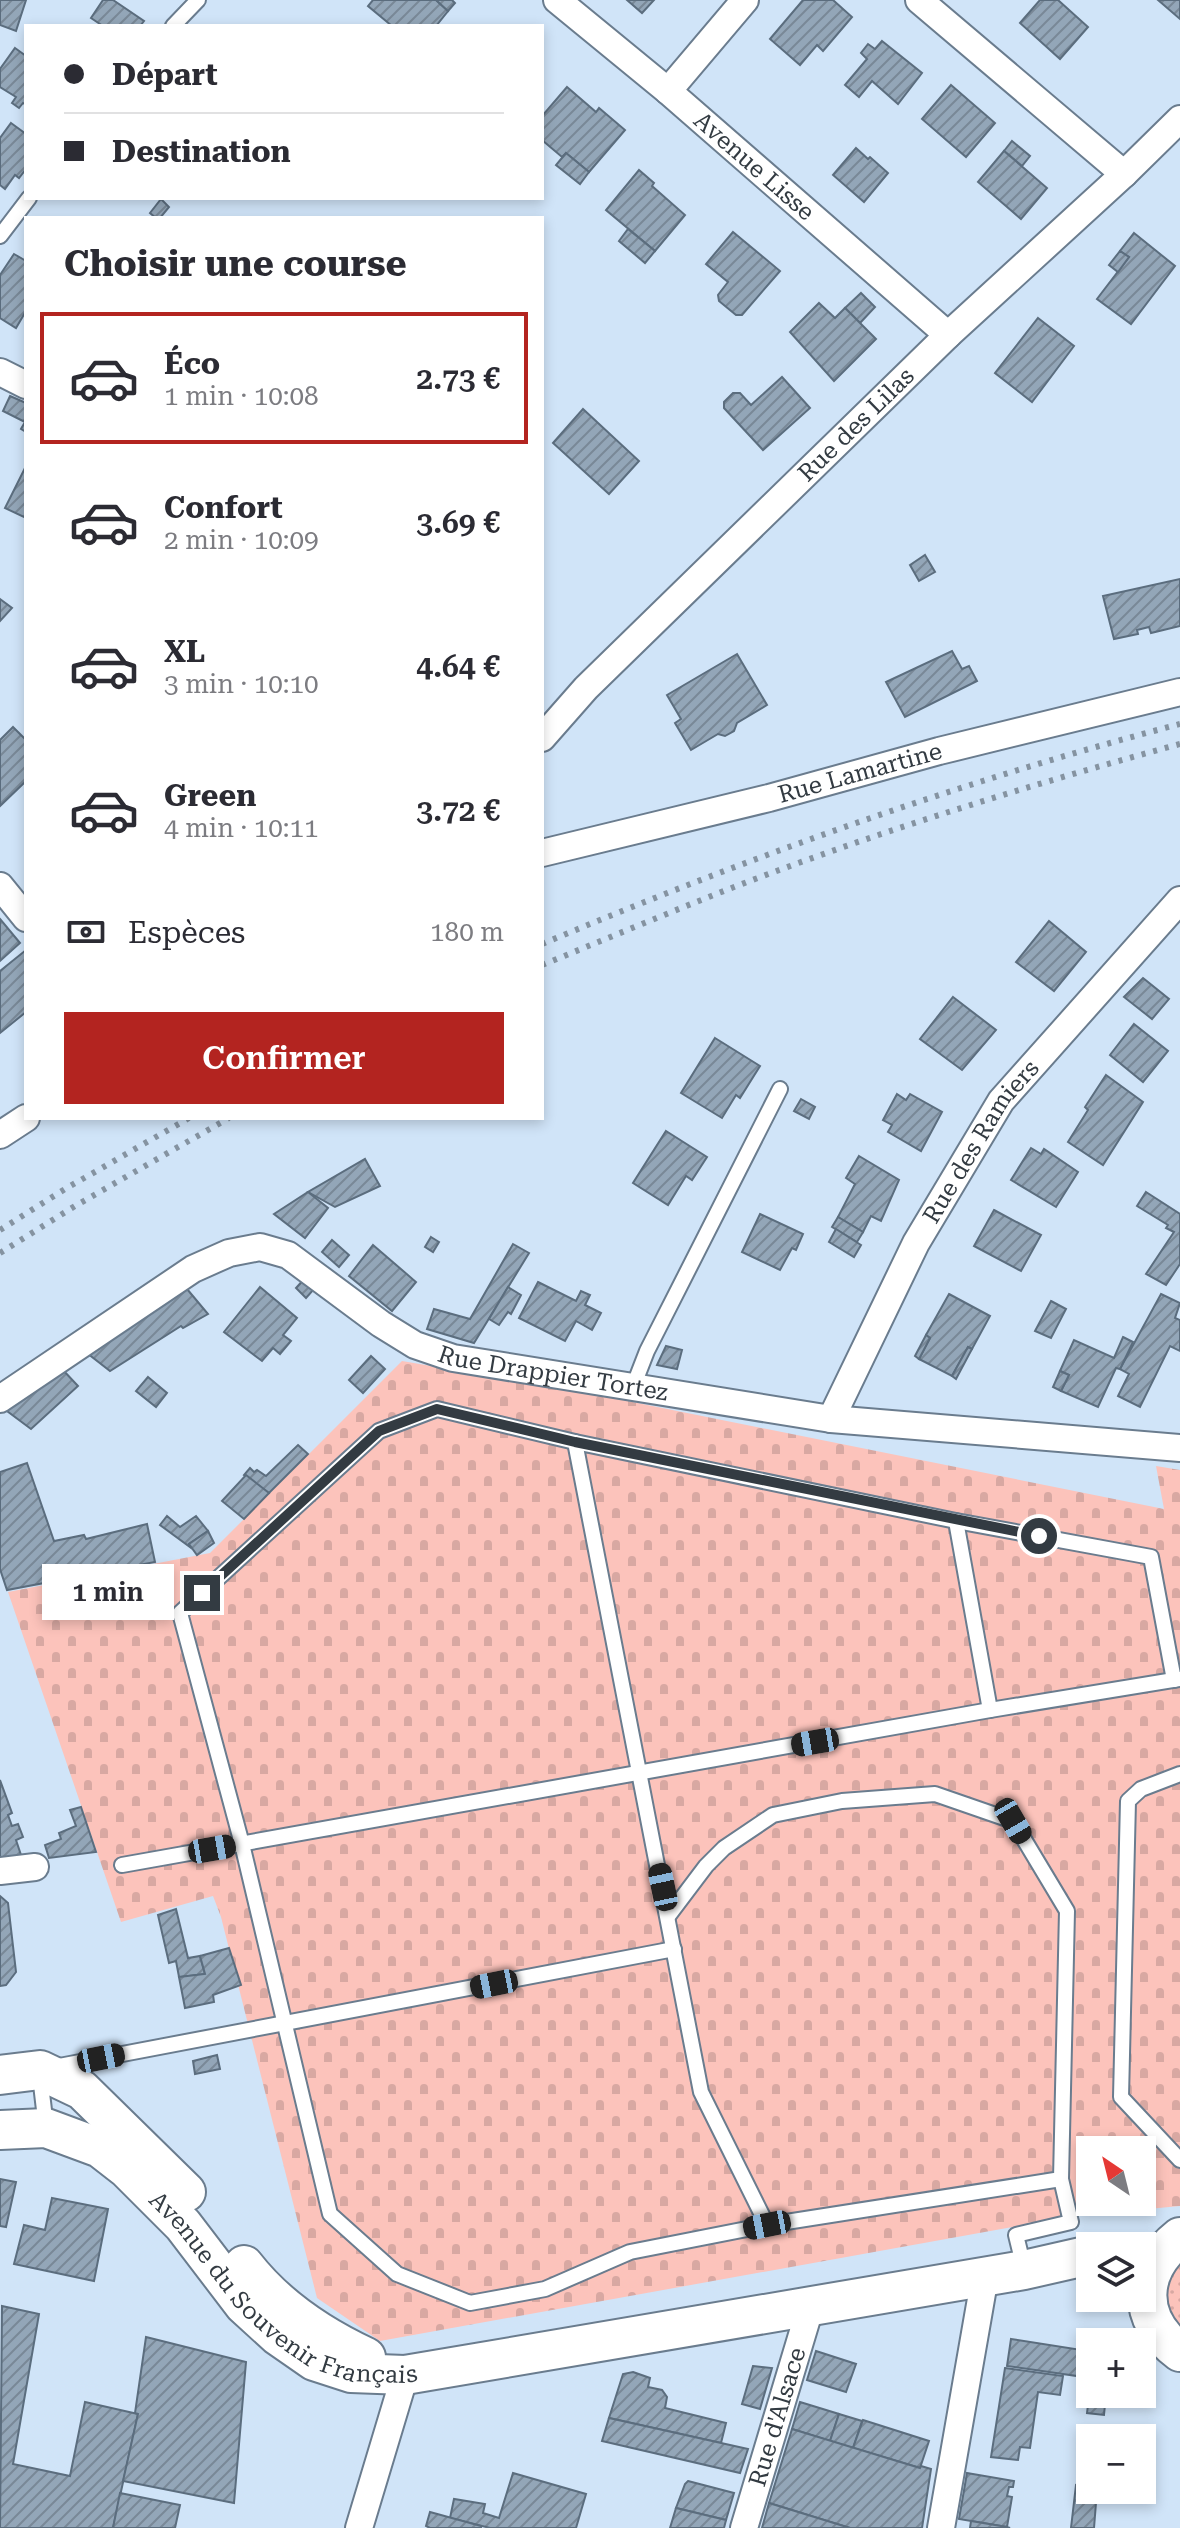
<!DOCTYPE html>
<html lang="fr">
<head>
<meta charset="utf-8">
<style>
	:root { --surface:#fff; --page:#f2f2f3; --text:#2b2b33; --muted:#7c7c81; --line:#e1e1e2; --accent:#b32420 }
	body { margin:0; font-family:"Roboto Serif",serif; background:var(--page); color:var(--text); height:100vh; display:flex; flex-direction:column; font-size:30px; white-space:nowrap }
	* { box-sizing:border-box; margin:0 }
	p { font-size:26px; color:var(--muted) }
	.icon { flex:none; width:44px; height:44px; fill:none; stroke:currentColor; stroke-width:2; stroke-linecap:round; stroke-linejoin:round }
	.map { position:relative; flex:1; overflow:hidden }
	.details { position:absolute; left:24px; top:216px; width:520px; height:904px; display:flex; flex-direction:column; background:var(--surface); border-radius:0px; box-shadow:0 4px 12px #0003 }
	.details>* { flex:none }
	.hud { position:absolute; left:24px; top:24px; width:520px; height:176px; border-radius:0px; box-shadow:0 4px 12px #0003; display:grid; align-content:center; height:176px; padding:0 40px; background:var(--surface) }
	.needle { width:52px; rotate:325deg }
	.fabs { position:absolute; left:1076px; top:2136px; display:grid; gap:16px }
	.fabs a { display:grid; place-items:center; width:80px; height:80px; border-radius:0px; background:var(--surface); box-shadow:0 4px 12px #0003; font-size:40px }
	.end { position:absolute; width:36px; height:36px; margin:-18px; border:10px solid #333b42; background:#fff; box-shadow:0 0 0 4px #fff }
	.from { border-radius:50% }
	.bubble { position:absolute; height:56px; border-radius:0px; background:var(--surface); box-shadow:0 4px 12px #0003; font-size:26px; font-weight:600; line-height:56px; text-align:center }
	.car { position:absolute; width:24px; height:48px; margin:-24px -12px; border-radius:10px; box-shadow:0 0 6px 2px #0007; background:linear-gradient(#222 24%,#8ab4d8 0 40%,#222 0 76%,#8ab4d8 0 86%,#222 0) }
	.hud b { display:flex; align-items:center; gap:28px; height:76px; font-size:30px }
	.hud b+b { border-top:2px solid var(--line) }
	.hud i { width:20px; height:20px; background:var(--text) }
	ul { padding:0; list-style:none }
	li { display:flex; align-items:center; gap:24px; height:132px; margin:0 16px 12px; padding:0 24px; border:4px solid transparent; border-radius:0px }
	li div { flex:1 }
	li b { display:block; font-size:30px }
	li em { font-style:normal; font-weight:600 }
	li.active { border-color:var(--accent) }
	li>.icon { width:72px; height:72px; stroke-width:1.5 }
	h2 { padding:0 40px; font-size:36px; line-height:96px }
	.pay { display:flex; align-items:center; gap:20px; height:88px; padding:0 40px; font-size:30px }
	.pay p { margin-inline-start:auto }
	.cta { display:flex; gap:16px; margin-top:auto; padding:16px 40px }
	.cta a { flex:1; height:92px; border-radius:0px; background:var(--accent); color:#fff; font-size:32px; font-weight:600; line-height:92px; text-align:center }
	.map>svg:first-child { display:block }
</style>
</head>
<body>
<div class="map">
<svg width="1180" height="2528" viewBox="0 0 1180 2528">
	<defs>
		<pattern id="grass-dots" width="8" height="8" patternUnits="userSpaceOnUse" patternTransform="scale(2)"><rect width="8" height="8" fill="#fcc3bb"/><path d="M2 2h.1M6 6h.1" fill="none" stroke="#d8a8a2" stroke-width="1.8" stroke-linecap="round"/></pattern>
		<pattern id="cemetery-stones" width="16" height="16" patternUnits="userSpaceOnUse" patternTransform="scale(2)"><rect width="16" height="16" fill="#fcc3bb"/><path d="M2 7V4a2 2 0 0 1 4 0v3zM10 15v-3a2 2 0 0 1 4 0v3z" fill="#d8a8a2"/></pattern>
		<pattern id="building-hatch" width="6" height="6" patternUnits="userSpaceOnUse" patternTransform="scale(2)"><rect width="6" height="6" fill="#93a6b8"/><path d="M-1 1l2-2M0 6l6-6M5 7l2-2" fill="none" stroke="#798897"/></pattern>
	</defs>
	<rect width="100%" height="100%" fill="#d0e4f8"/>
	<path fill="url(#grass-dots)" d="M1180,2260V2326C1158,2304 1164,2283 1180,2260Z"/>
	<path fill="url(#cemetery-stones)" fill-rule="evenodd" d="M402,1361L588,1393L1164,1509L1156,1466L1180,1470V2206L1074,2216L380,2341L317,2298L221,1917L213,1896L121,1922L8,1592L210,1553ZM1090,2150H1142V2202H1090Z"/>
	<g fill="url(#building-hatch)" stroke="#5b6d7e" stroke-width="2">
		<path d="M0,0H26L16,31L0,25Z"/>
		<path d="M103,0H113L144,21L140,26H103L91,18Z"/>
		<path d="M373,0H436L448,11L436,26H392L368,6Z"/>
		<path d="M436,0H452L455,3L448,11Z"/>
		<path d="M627,0H654L642,13Z"/>
		<path d="M803,0H833L852,17L823,51L817,45L800,65L770,39Z"/>
		<path d="M1040,0H1058L1088,27L1060,59L1020,23Z"/>
		<path d="M1158,0H1180V19Z"/>
		<path d="M882,41L922,73L898,104L872,81L859,97L845,85L867,59L861,53L868,44L875,49Z"/>
		<path d="M15,48L26,56V105L23,103L19,108L12,103L16,97L0,87V69Z"/>
		<path d="M951,85L995,123L966,157L922,119Z"/>
		<path d="M567,87L596,112L599,108L625,130L589,172L566,153L562,157L542,140V116Z"/>
		<path d="M11,123L26,134V169L19,178L15,175L5,189L0,185V138Z"/>
		<path d="M1012,141L1030,156L1022,166L1004,151Z"/>
		<path d="M856,148L868,159L870,157L888,173L864,202L833,175Z"/>
		<path d="M1004,151L1047,188L1021,219L978,182Z"/>
		<path d="M566,153L589,172L580,184L556,165Z"/>
		<path d="M639,170L654,183L652,186L685,215L655,251L606,210Z"/>
		<path d="M161,199L169,207L160,218H156L150,213Z"/>
		<path d="M628,229L655,251L645,263L619,241Z"/>
		<path d="M733,232L780,271L742,315H736L719,301L718,295L728,282L706,264Z"/>
		<path d="M1134,233L1175,266L1131,324L1097,299L1129,257L1120,251Z"/>
		<path d="M1120,251L1129,257L1118,272L1109,265Z"/>
		<path d="M14,254L26,261V311L16,328L0,318V275Z"/>
		<path d="M861,293L875,307L860,323L845,308Z"/>
		<path d="M819,303L835,318L845,308L876,339L834,381L790,332Z"/>
		<path d="M1038,318L1074,346L1032,402L995,373Z"/>
		<path d="M782,377L810,408L763,450L724,408V402L733,393H740L751,405Z"/>
		<path d="M10,396L26,403V432L21,429L25,422L3,411Z"/>
		<path d="M583,409L639,461L609,494L553,443Z"/>
		<path d="M26,466V518L5,508Z"/>
		<path d="M925,555L935,572L919,581L910,565Z"/>
		<path d="M1180,579V626L1151,633L1149,627L1137,630L1138,634L1114,639L1103,596Z"/>
		<path d="M0,599L12,608L0,621Z"/>
		<path d="M952,651L962,669L969,666L977,681L905,717L886,682Z"/>
		<path d="M737,654L767,705L737,723L734,731L725,736L718,734L691,750L675,723L681,719L667,695Z"/>
		<path d="M13,727L26,740V781L0,806V740Z"/>
		<path d="M0,919L20,943L0,961Z"/>
		<path d="M1049,921L1086,952L1054,991L1016,962Z"/>
		<path d="M26,950V1012L0,1033V971Z"/>
		<path d="M1143,978L1169,999L1152,1019L1124,997Z"/>
		<path d="M953,997L996,1030L962,1070L920,1039Z"/>
		<path d="M1134,1024L1168,1051L1143,1082L1110,1055Z"/>
		<path d="M715,1038L760,1066L740,1098L736,1095L722,1118L681,1093Z"/>
		<path d="M1106,1075L1143,1102L1103,1165L1068,1142L1088,1110L1085,1107Z"/>
		<path d="M897,1094L906,1100L910,1094L942,1112L921,1151L888,1132L892,1125L883,1120Z"/>
		<path d="M801,1099L815,1107L809,1119L794,1111Z"/>
		<path d="M666,1131L707,1157L692,1180L686,1176L668,1205L633,1183Z"/>
		<path d="M1031,1148L1041,1154L1044,1149L1078,1172L1056,1207L1011,1180Z"/>
		<path d="M859,1156L899,1180L881,1221L871,1216L863,1232L838,1217L855,1184L846,1178Z"/>
		<path d="M365,1159L380,1186L335,1207L308,1192Z"/>
		<path d="M308,1192L328,1208L305,1238L274,1214Z"/>
		<path d="M1146,1192L1180,1214V1264L1166,1285L1146,1274L1174,1232L1166,1228L1168,1225L1137,1206Z"/>
		<path d="M994,1210L1041,1235L1021,1271L974,1246Z"/>
		<path d="M760,1214L803,1234L796,1250L792,1248L780,1270L742,1252Z"/>
		<path d="M838,1217L863,1232L857,1242L832,1227Z"/>
		<path d="M836,1229L861,1245L854,1257L829,1242Z"/>
		<path d="M431,1237L439,1242L433,1252L425,1247Z"/>
		<path d="M332,1240L349,1255L339,1267L322,1252Z"/>
		<path d="M513,1244L529,1253L474,1343L427,1329L434,1309L470,1319Z"/>
		<path d="M373,1245L416,1282L392,1311L349,1276Z"/>
		<path d="M305,1278L321,1288L317,1293L313,1290L306,1298L296,1288Z"/>
		<path d="M538,1282L576,1301L581,1291L590,1295L585,1305L601,1313L592,1330L576,1321L565,1341L519,1318Z"/>
		<path d="M260,1287L297,1318L283,1335L291,1341L280,1354L273,1348L262,1361L224,1332Z"/>
		<path d="M508,1287L521,1295L511,1314L508,1312L499,1325L489,1319Z"/>
		<path d="M187,1289L208,1314L183,1328L181,1326L110,1371L87,1353Z"/>
		<path d="M949,1294L990,1316L972,1349L968,1347L952,1376L919,1359L930,1338L926,1335Z"/>
		<path d="M1161,1294L1180,1303L1175,1318L1180,1320V1351L1170,1346L1140,1407L1118,1396L1129,1374L1120,1369Z"/>
		<path d="M1051,1301L1066,1309L1051,1338L1035,1331Z"/>
		<path d="M926,1335L930,1338L919,1359L915,1356Z"/>
		<path d="M1123,1337L1133,1342L1120,1369L1116,1368L1098,1407L1061,1391L1069,1375L1060,1371L1074,1340L1114,1358Z"/>
		<path d="M666,1346L682,1350L677,1369L657,1365Z"/>
		<path d="M968,1347L972,1349L956,1379L952,1376Z"/>
		<path d="M371,1356L385,1369L363,1393L349,1380Z"/>
		<path d="M62,1369L78,1386L31,1429L3,1408Z"/>
		<path d="M1060,1371L1069,1375L1061,1391L1053,1387Z"/>
		<path d="M148,1377L167,1393L156,1407L136,1391Z"/>
		<path d="M298,1445L308,1454L269,1493L244,1475L250,1468L254,1472L257,1470L266,1476Z"/>
		<path d="M27,1463L54,1541L84,1535L86,1539L147,1524L155,1562L7,1590L0,1569V1472Z"/>
		<path d="M246,1475L269,1493L244,1519L222,1501Z"/>
		<path d="M167,1516L180,1527L196,1516L208,1531L189,1544L190,1547L160,1525Z"/>
		<path d="M208,1531L214,1543L197,1555L189,1544Z"/>
		<path d="M0,1780L12,1813L8,1815L12,1826L18,1824L23,1837L16,1840L23,1861L2,1864L0,1857Z"/>
		<path d="M81,1807L96,1852L49,1858L45,1845L61,1839L59,1833L76,1826L70,1810Z"/>
		<path d="M0,1896L8,1903L16,1972L6,1985L0,1986Z"/>
		<path d="M176,1909L188,1958L200,1956L205,1974L179,1977L176,1961L169,1963L158,1915Z"/>
		<path d="M229,1948L241,1985L213,1995L214,2002L185,2008L179,1977L205,1974L200,1956Z"/>
		<path d="M217,2055L220,2069L195,2074L193,2061Z"/>
		<path d="M0,2179L16,2182L6,2227L0,2226Z"/>
		<path d="M52,2198L108,2209L94,2281L14,2264L24,2225L45,2230Z"/>
		<path d="M2,2306L39,2314L13,2464L70,2476L85,2402L138,2414L113,2528H0Z"/>
		<path d="M146,2337L246,2362L234,2503L123,2481L138,2414L135,2413Z"/>
		<path d="M1011,2339L1088,2351L1084,2377L1007,2366Z"/>
		<path d="M816,2351L856,2364L846,2392L807,2380Z"/>
		<path d="M753,2366L772,2368L760,2409L742,2404Z"/>
		<path d="M1005,2368L1063,2376L1060,2395L1038,2392L1030,2448L1020,2447L1018,2460L991,2457Z"/>
		<path d="M633,2372L650,2378L648,2387L662,2390L667,2397L665,2408L726,2423L721,2443L609,2418L623,2374Z"/>
		<path d="M1090,2389V2394H1106L1104,2415L1087,2413Z"/>
		<path d="M800,2402L839,2414L830,2441L792,2429Z"/>
		<path d="M839,2414L862,2421L853,2448L830,2441Z"/>
		<path d="M609,2418L748,2449L740,2473L602,2441Z"/>
		<path d="M863,2420L929,2441L920,2468L853,2448Z"/>
		<path d="M792,2429L920,2468L921,2466L931,2469L922,2528H850L769,2503Z"/>
		<path d="M513,2473L586,2494L576,2528H490L450,2518L454,2499L485,2504L483,2513L499,2518Z"/>
		<path d="M967,2473L1014,2481L1013,2487H1009L1007,2496L1012,2497L1007,2527L959,2519Z"/>
		<path d="M688,2481L734,2493L726,2520L676,2508L685,2484Z"/>
		<path d="M1076,2485L1097,2490L1094,2528H1071Z"/>
		<path d="M120,2493L180,2505L175,2528H113Z"/>
		<path d="M769,2503L850,2528H762Z"/>
		<path d="M676,2508L726,2520L724,2528H670Z"/>
		<path d="M430,2512L481,2526V2528H430L426,2526Z"/>
		<path d="M971,2521L1007,2527L1010,2528H970Z"/>
	</g>
	<g fill="none" stroke-linecap="round" stroke-linejoin="round">
		<g stroke="#6a7c8e" stroke-width="18">
			<g id="lane">
				<path d="M173,26L198,0"/>
				<path d="M0,236L29,198"/>
				<path d="M633,1387L647,1351L780,1089"/>
				<path d="M575,1442L701,2092L767,2225"/>
				<path d="M956,1521L990,1710"/>
				<path d="M1180,1774L1141,1789L1128,1801L1121,2097L1180,2160"/>
				<path d="M122,1865L990,1710L1180,1679"/>
				<path d="M669,1915L706,1866L724,1848L773,1815L842,1801L935,1794L1013,1821L1067,1911L1061,2179L767,2225L630,2252L545,2289L470,2303L397,2274L330,2214L242,1844L180,1613L379,1431L437,1409L575,1442L956,1521L1151,1557L1174,1680"/>
				<path d="M54,2067L674,1949"/>
				<path d="M40,2076L46,2127"/>
				<path d="M1024,2268L1016,2235L1071,2222L1061,2179"/>
			</g>
		</g>
		<g stroke="#6a7c8e" stroke-width="30">
			<g id="street">
				<path id="s1" d="M557,0L668,91L948,335"/>
				<path d="M919,0L1124,174"/>
				<path d="M668,91L745,0"/>
				<path d="M0,372L26,385"/>
				<path id="s2" d="M542,738L586,688L948,335L1124,174L1180,119"/>
				<path id="s3" d="M542,853L769,798L939,751L1180,692"/>
				<path d="M0,886L26,918"/>
				<path d="M0,1135L26,1118"/>
				<path id="s4" d="M0,1399L193,1269L229,1253L260,1247L288,1255L381,1324L415,1345L453,1358L831,1419L1180,1448"/>
				<path id="s5" d="M831,1419L916,1243L1001,1101L1180,900"/>
				<path d="M0,1871L35,1867"/>
				<path d="M359,2528L405,2375"/>
				<path id="s6" d="M744,2528L811,2305"/>
				<path d="M941,2528L985,2276"/>
			</g>
		</g>
		<g stroke="#6a7c8e" stroke-width="42">
			<g id="secondary">
				<path d="M0,2075L40,2070L82,2090L186,2192"/>
				<path id="s7" d="M0,2130L46,2128L100,2148L127,2169L183,2225L244,2305L278,2336L314,2361L351,2373L405,2375L1024,2270L1090,2255"/>
				<path d="M1180,2237C1137,2271 1136,2319 1180,2352"/>
				<path d="M244,2265C275,2305 319,2335 366,2357"/>
			</g>
		</g>
		<use href="#lane" stroke="#fff" stroke-width="14"/>
		<use href="#street" stroke="#fff" stroke-width="26"/>
		<use href="#secondary" stroke="#fff" stroke-width="38"/>
		<g stroke="#8593a1" stroke-width="6" stroke-dasharray="4 8" stroke-linecap="butt">
			<path d="M542,944C749,857 962,781 1180,724"/>
			<path d="M542,965C606,939 670,912 734,887C880,831 1029,785 1180,744"/>
			<path d="M0,1230L65,1189L189,1118"/>
			<path d="M0,1253L75,1206L229,1118"/>
		</g>
	</g>
	<g fill="none" stroke-linecap="round" stroke-linejoin="round">
		<path stroke="#333b42" stroke-width="10" d="M202,1593L379,1431L437,1409L575,1442L1039,1536"/>
	</g>
	<g text-anchor="middle" stroke-width="6" stroke-linejoin="round" paint-order="stroke">
		<g font-size="24" fill="#333b42" stroke="#d0e4f8">
			<text dy="8" stroke="none"><textPath href="#s1" startOffset="258">Avenue Lisse</textPath></text>
			<text dy="8" stroke="none"><textPath href="#s2" startOffset="444">Rue des Lilas</textPath></text>
			<text dy="8" stroke="none"><textPath href="#s3" startOffset="328">Rue Lamartine</textPath></text>
			<text dy="8" stroke="none"><textPath href="#s5" startOffset="316">Rue des Ramiers</textPath></text>
			<text dy="8" stroke="none"><textPath href="#s4" startOffset="630">Rue Drappier Tortez</textPath></text>
			<text dy="8" stroke="none"><textPath href="#s7" startOffset="344">Avenue du Souvenir Français</textPath></text>
			<text dy="8" stroke="none"><textPath href="#s6" startOffset="116">Rue d'Alsace</textPath></text>
		</g>
	</g>
</svg>
<div class="fabs">
<a><svg class="needle" viewBox="-14 -14 28 28"><path d="M0-13l5 13h-10z" fill="#e53935"/><path d="M0 13l5-13h-10z" fill="#7c7c81"/></svg></a>
<a><svg class="icon" aria-label="layers" viewBox="0 0 24 24"><path d="M12 4l9 5-9 5-9-5zM3 14l9 5 9-5"/></svg></a>
<a>+</a>
<a>−</a>
</div>
<i class="end from" style="left:1039px;top:1536px"></i>
<i class="end" style="left:202px;top:1593px"></i>
<div class="bubble" style="left:42px;top:1564px;width:132px">1 min</div>
<i class="car" style="left:815px;top:1742px;rotate:260deg"></i>
<i class="car" style="left:1013px;top:1821px;rotate:150deg"></i>
<i class="car" style="left:212px;top:1849px;rotate:80deg"></i>
<i class="car" style="left:663px;top:1887px;rotate:348deg"></i>
<i class="car" style="left:494px;top:1984px;rotate:259deg"></i>
<i class="car" style="left:101px;top:2058px;rotate:79deg"></i>
<i class="car" style="left:767px;top:2225px;rotate:259deg"></i>
<div class="hud">
<b><i class="from"></i>Départ</b>
<b><i></i>Destination</b>
</div>
<section class="details">
<h2>Choisir une course</h2>
<ul>
<li class="active"><svg class="icon" aria-label="car" viewBox="0 0 24 24"><path d="M5 17H2v-5l4-1 3-4h7l3 4 3 1v5h-3M9 17h6M6 11h13"/><circle cx="7" cy="17" r="2"/><circle cx="17" cy="17" r="2"/></svg><div><b>Éco</b><p>1 min · 10:08</p></div><em>2.73 €</em></li>
<li><svg class="icon" aria-label="car" viewBox="0 0 24 24"><path d="M5 17H2v-5l4-1 3-4h7l3 4 3 1v5h-3M9 17h6M6 11h13"/><circle cx="7" cy="17" r="2"/><circle cx="17" cy="17" r="2"/></svg><div><b>Confort</b><p>2 min · 10:09</p></div><em>3.69 €</em></li>
<li><svg class="icon" aria-label="car" viewBox="0 0 24 24"><path d="M5 17H2v-5l4-1 3-4h7l3 4 3 1v5h-3M9 17h6M6 11h13"/><circle cx="7" cy="17" r="2"/><circle cx="17" cy="17" r="2"/></svg><div><b>XL</b><p>3 min · 10:10</p></div><em>4.64 €</em></li>
<li><svg class="icon" aria-label="car" viewBox="0 0 24 24"><path d="M5 17H2v-5l4-1 3-4h7l3 4 3 1v5h-3M9 17h6M6 11h13"/><circle cx="7" cy="17" r="2"/><circle cx="17" cy="17" r="2"/></svg><div><b>Green</b><p>4 min · 10:11</p></div><em>3.72 €</em></li>
</ul>
<div class="pay"><svg class="icon" aria-label="cash" viewBox="0 0 24 24"><path d="M3 7h18v10H3z"/><circle cx="12" cy="12" r="2"/></svg>Espèces<p>180 m</p></div>
<div class="cta"><a>Confirmer</a></div>
</section>
</div>
</body>
</html>
